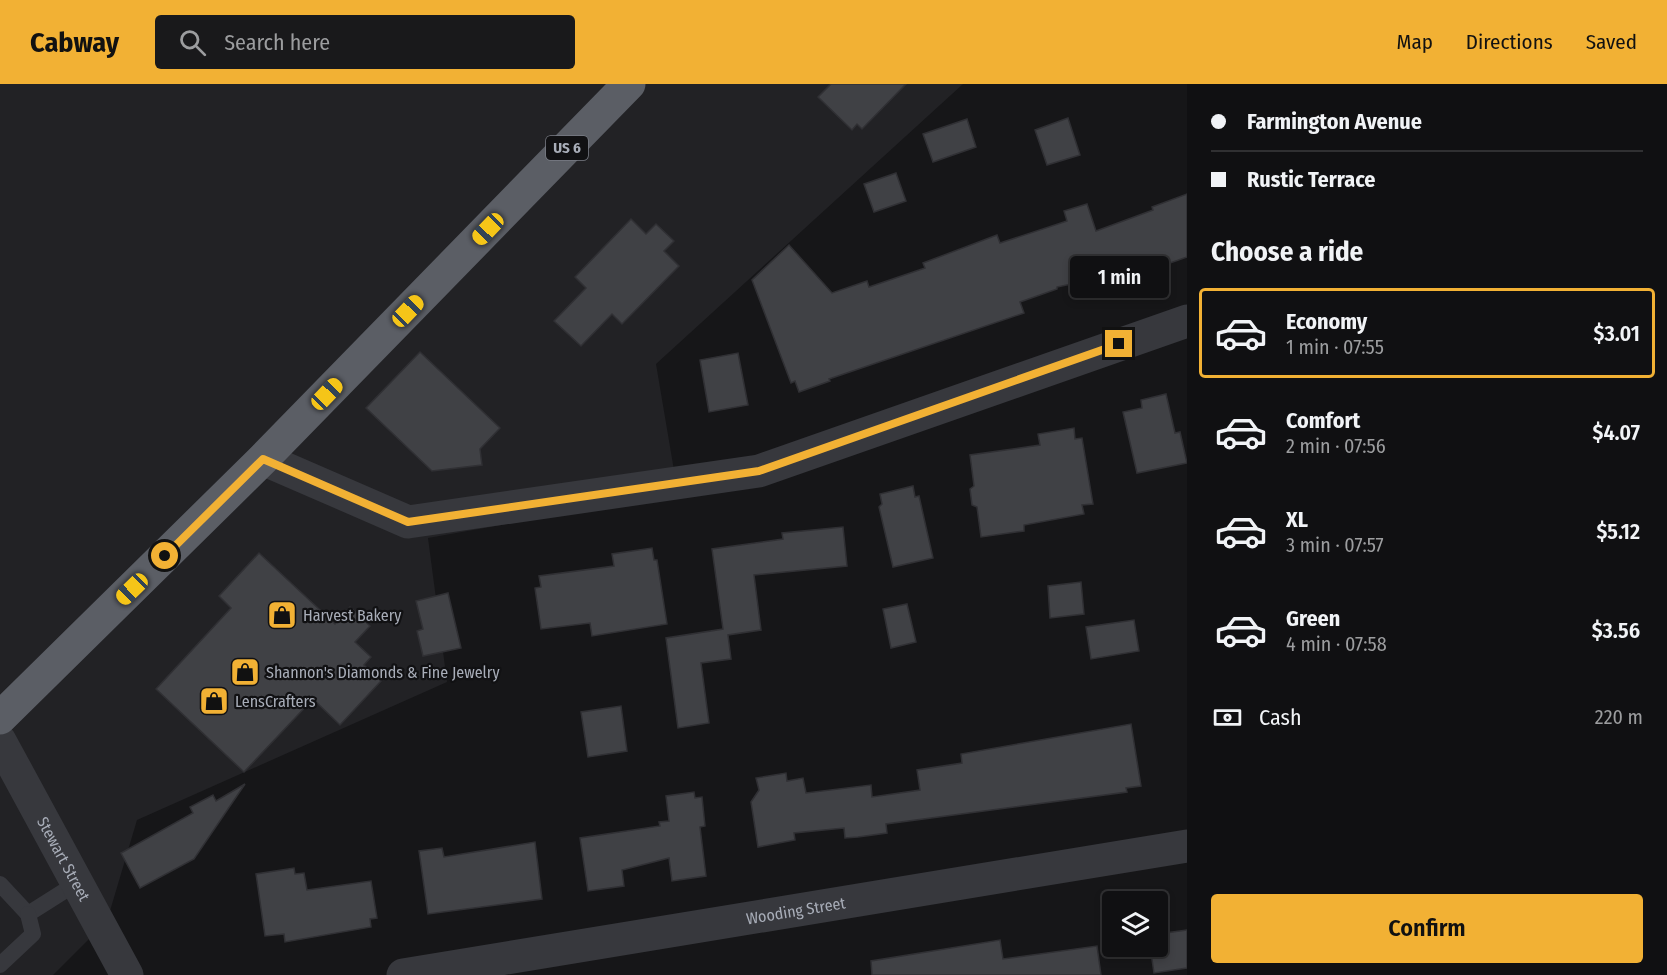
<!DOCTYPE html>
<html lang="en">
<head>
<meta charset="utf-8">
<style>
	:root { --surface:#101012; --page:#19191b; --text:#f1f3f6; --muted:#9c9d9f; --line:#303032; --accent:#f2b134 }
	body { margin:0; font-family:"Fira Sans Condensed",sans-serif; background:var(--page); color:var(--text); height:100vh; display:flex; flex-direction:column; font-size:22px; white-space:nowrap }
	* { box-sizing:border-box; margin:0 }
	p { font-size:20px; color:var(--muted) }
	.icon { flex:none; width:33px; height:33px; fill:none; stroke:currentColor; stroke-width:2; stroke-linecap:round; stroke-linejoin:round }
	.map { position:relative; flex:1; overflow:hidden }
	.side { display:flex; flex-direction:column; background:var(--surface); width:480px }
	.side>* { flex:none }
	.guide { display:grid; align-content:center; height:132px; padding:0 24px; background:var(--surface) }
	.tools { position:absolute; left:1102px; top:807px; display:grid; gap:12px }
	.tools a { display:grid; place-items:center; width:66px; height:66px; border-radius:6px; background:var(--surface); box-shadow:0 3px 9px #0003,0 0 0 2px var(--line); font-size:30px }
	.end { position:absolute; width:27px; height:27px; margin:-14px; border:8px solid #f2b134; background:#111; box-shadow:0 0 0 3px #111 }
	.from { border-radius:50% }
	.bubble { position:absolute; height:42px; border-radius:6px; background:var(--surface); box-shadow:0 3px 9px #0003,0 0 0 2px var(--line); font-size:20px; font-weight:600; line-height:42px; text-align:center }
	.car { position:absolute; width:18px; height:36px; margin:-18px -9px; border-radius:8px; box-shadow:0 0 4px 2px #0007; background:linear-gradient(#f5c518 24%,#345 0 40%,#f5c518 0 76%,#345 0 86%,#f5c518 0) }
	.guide b { display:flex; align-items:center; gap:21px; height:57px; font-size:22px }
	.guide b+b { border-top:2px solid var(--line) }
	.guide i { width:15px; height:15px; background:var(--text) }
	ul { padding:0; list-style:none }
	li { display:flex; align-items:center; gap:18px; height:90px; margin:0 12px 9px; padding:0 12px; border:3px solid transparent; border-radius:6px }
	li div { flex:1 }
	li b { display:block; font-size:22px }
	li em { font-style:normal; font-weight:600 }
	li.selected { border-color:var(--accent) }
	li>.icon { width:54px; height:54px; stroke-width:1.5 }
	h2 { padding:0 24px; font-size:27px; line-height:72px }
	.pay { display:flex; align-items:center; gap:15px; height:66px; padding:0 24px; font-size:22px }
	.pay p { margin-inline-start:auto }
	.primary-button { display:flex; gap:12px; margin-top:auto; padding:12px 24px }
	.primary-button a { flex:1; height:69px; border-radius:6px; background:var(--accent); color:#111; font-size:24px; font-weight:600; line-height:69px; text-align:center }
	header { display:flex; align-items:center; gap:36px; box-sizing:border-box; height:84px; padding:0 30px; background:var(--accent); color:#111 }
	header strong { font-size:28px }
	nav { display:flex; gap:33px; margin-inline-start:auto; font-size:21px }
	.search { width:420px; height:54px; background:var(--page); display:flex; align-items:center; gap:15px; box-sizing:border-box; padding:0 21px; border-radius:6px; color:var(--muted); font-size:22px }
	main { display:flex; flex:1; min-height:0 }
	.map>svg:first-child { display:block }
</style>
</head>
<body>
<header>
<strong>Cabway</strong>
<div class="search"><svg class="icon" aria-label="search" viewBox="0 0 24 24"><circle cx="10" cy="10" r="6"/><path d="M15 15l6 6"/></svg>Search here</div>
<nav><a>Map</a><a>Directions</a><a>Saved</a></nav>
</header>
<main>
<div class="map">
<svg width="1187" height="891" viewBox="0 0 1187 891">
	<rect width="100%" height="100%" fill="#161618"/>
	<path fill="#222225" d="M0,0H963L656,280L678,410L428,454L447,598L137,736L107,837L53,891H0Z"/>
	<g fill="#404145" stroke="#303034" stroke-width="1.5">
		<path d="M831,0H906L862,45L857,40L852,46L818,13Z"/>
		<path d="M1068,34L1080,71L1047,81L1035,46Z"/>
		<path d="M967,35L976,63L933,78L923,50Z"/>
		<path d="M896,89L906,117L874,128L864,100Z"/>
		<path d="M1187,110V173L1097,205L1095,195L1057,203V205L1020,218L1024,229L829,295L830,297L799,308L795,297L791,299L752,196L789,161L832,209L867,197L869,203L925,184L923,179L997,151L1000,159L1067,137L1064,127L1087,120L1096,147L1153,126L1152,123Z"/>
		<path d="M631,135L646,150L656,140L674,157L664,167L679,182L622,240L612,230L581,262L554,237L586,204L575,193Z"/>
		<path d="M420,268L500,344L480,365L482,381L432,387L366,324Z"/>
		<path d="M738,269L748,321L709,328L700,276Z"/>
		<path d="M1166,310L1175,349L1180,348L1187,379L1137,389L1123,328L1142,324L1141,316Z"/>
		<path d="M1074,344L1075,355L1082,354L1093,420L1082,421L1084,430L1024,441V447L981,453L977,423L972,421L970,405L974,402L970,371L1040,361L1038,350Z"/>
		<path d="M913,402L915,413L919,412L933,474L893,483L879,423L882,420L880,410Z"/>
		<path d="M843,443L847,482L754,491L761,546L728,551L731,575L701,579L709,639L678,644L666,554L723,545L712,465L783,455L782,449Z"/>
		<path d="M652,464L654,476H657L667,540L592,552L590,539L541,545L535,504L541,503L539,492L614,482L612,470Z"/>
		<path d="M259,469L335,540L350,523L370,542L355,558L371,573L364,581L381,597L340,641L313,615L244,688L156,605L231,524L219,512Z"/>
		<path d="M1081,498L1084,530L1050,534L1048,502Z"/>
		<path d="M448,509L461,564L423,572L417,547L423,545L416,517Z"/>
		<path d="M907,520L916,558L891,564L883,525Z"/>
		<path d="M1134,536L1139,567L1091,575L1086,543Z"/>
		<path d="M621,622L627,667L588,673L581,628Z"/>
		<path d="M1131,640L1141,702L1126,704L1127,708L886,740L887,749L858,753L845,754L844,744L794,749L795,756L758,763L751,718L759,706L756,694L786,689L787,697L803,694L806,709L871,701L872,713L920,706L917,686L962,679L961,670Z"/>
		<path d="M245,700L194,775L140,804L121,769L193,729L190,723L213,711L216,717Z"/>
		<path d="M694,708L695,714L702,713L705,742L700,743L706,792L672,797L669,774L622,786L624,802L588,807L580,754L660,742L659,738L669,737L666,712Z"/>
		<path d="M535,758L542,815L428,830L419,767L442,764L444,773Z"/>
		<path d="M294,784L295,790L304,789L307,806L371,797L377,834L370,835L371,843L285,858L284,850L265,852L256,790Z"/>
		<path d="M1187,846V884L1154,889L1150,862H1158V850Z"/>
		<path d="M1000,856L1003,875L1097,862L1101,891H872L871,877Z"/>
	</g>
	<g fill="none" stroke-linecap="round" stroke-linejoin="round">
		<g stroke="#37383d" stroke-width="16">
			<path d="M0,800L28,830L77,799"/>
			<path d="M0,881L33,850L28,830"/>
		</g>
		<g stroke="#37383d" stroke-width="33">
			<path d="M263,375L408,438L759,387L1187,237"/>
			<path id="s1" d="M0,657L127,891"/>
			<path id="s2" d="M403,891L1187,762"/>
		</g>
		<path stroke="#5b5e65" stroke-width="33" d="M0,634L263,375L629,0"/>
	</g>
	<g fill="none" stroke-linecap="round" stroke-linejoin="round">
		<path stroke="#f2b134" stroke-width="8" d="M165,472L263,375L408,438L759,387L1119,260"/>
	</g>
	<defs>
		<g id="shop-square" transform="scale(1.5)"><rect x="-9" y="-9" width="18" height="18" rx="4" fill="#f2b134" stroke="#111113"/><path d="M-5-2.5h2.3a2.7 3.5 0 0 1 5.4 0H5L5.5 6h-11ZM-1.5-2.5h3a1.5 2.3 0 0 0-3 0Z" fill="#111"/></g>
	</defs>
	<g fill-rule="evenodd">
		<use href="#shop-square" x="282" y="531"/>
		<use href="#shop-square" x="245" y="588"/>
		<use href="#shop-square" x="214" y="617"/>
	</g>
	<g text-anchor="middle" stroke-width="4.5" stroke-linejoin="round" paint-order="stroke">
		<rect fill="#111113" stroke="#7b7e86" stroke-width="1.5" x="546" y="52" width="42" height="24" rx="4.5"/>
		<g font-size="15" font-weight="bold" fill="#a8adb8">
			<text x="567" y="69">US 6</text>
		</g>
		<g font-size="16" fill="#a8adb8" stroke="#111113" text-anchor="start">
			<text x="303" y="537">Harvest Bakery</text>
			<text x="266" y="594">Shannon's Diamonds &amp; Fine Jewelry</text>
			<text x="235" y="623">LensCrafters</text>
		</g>
		<g font-size="16" fill="#a8adb8" stroke="#111113">
			<text dy="6" stroke="none"><textPath href="#s1" startOffset="134">Stewart Street</textPath></text>
			<text dy="6" stroke="none"><textPath href="#s2" startOffset="398">Wooding Street</textPath></text>
		</g>
	</g>
</svg>
<div class="tools">
<a><svg class="icon" aria-label="layers" viewBox="0 0 24 24"><path d="M12 4l9 5-9 5-9-5zM3 14l9 5 9-5"/></svg></a>
</div>
<i class="end from" style="left:165px;top:472px"></i>
<i class="end" style="left:1119px;top:260px"></i>
<div class="bubble" style="left:1070px;top:172px;width:99px">1 min</div>
<i class="car" style="left:488px;top:145px;rotate:224deg"></i>
<i class="car" style="left:408px;top:227px;rotate:44deg"></i>
<i class="car" style="left:327px;top:310px;rotate:44deg"></i>
<i class="car" style="left:132px;top:505px;rotate:226deg"></i>
</div>
<section class="side">
<div class="guide">
<b><i class="from"></i>Farmington Avenue</b>
<b><i></i>Rustic Terrace</b>
</div>
<h2>Choose a ride</h2>
<ul>
<li class="selected"><svg class="icon" aria-label="car" viewBox="0 0 24 24"><path d="M5 17H2v-5l4-1 3-4h7l3 4 3 1v5h-3M9 17h6M6 11h13"/><circle cx="7" cy="17" r="2"/><circle cx="17" cy="17" r="2"/></svg><div><b>Economy</b><p>1 min · 07:55</p></div><em>$3.01</em></li>
<li><svg class="icon" aria-label="car" viewBox="0 0 24 24"><path d="M5 17H2v-5l4-1 3-4h7l3 4 3 1v5h-3M9 17h6M6 11h13"/><circle cx="7" cy="17" r="2"/><circle cx="17" cy="17" r="2"/></svg><div><b>Comfort</b><p>2 min · 07:56</p></div><em>$4.07</em></li>
<li><svg class="icon" aria-label="car" viewBox="0 0 24 24"><path d="M5 17H2v-5l4-1 3-4h7l3 4 3 1v5h-3M9 17h6M6 11h13"/><circle cx="7" cy="17" r="2"/><circle cx="17" cy="17" r="2"/></svg><div><b>XL</b><p>3 min · 07:57</p></div><em>$5.12</em></li>
<li><svg class="icon" aria-label="car" viewBox="0 0 24 24"><path d="M5 17H2v-5l4-1 3-4h7l3 4 3 1v5h-3M9 17h6M6 11h13"/><circle cx="7" cy="17" r="2"/><circle cx="17" cy="17" r="2"/></svg><div><b>Green</b><p>4 min · 07:58</p></div><em>$3.56</em></li>
</ul>
<div class="pay"><svg class="icon" aria-label="cash" viewBox="0 0 24 24"><path d="M3 7h18v10H3z"/><circle cx="12" cy="12" r="2"/></svg>Cash<p>220 m</p></div>
<div class="primary-button"><a>Confirm</a></div>
</section>
</main>
</body>
</html>
